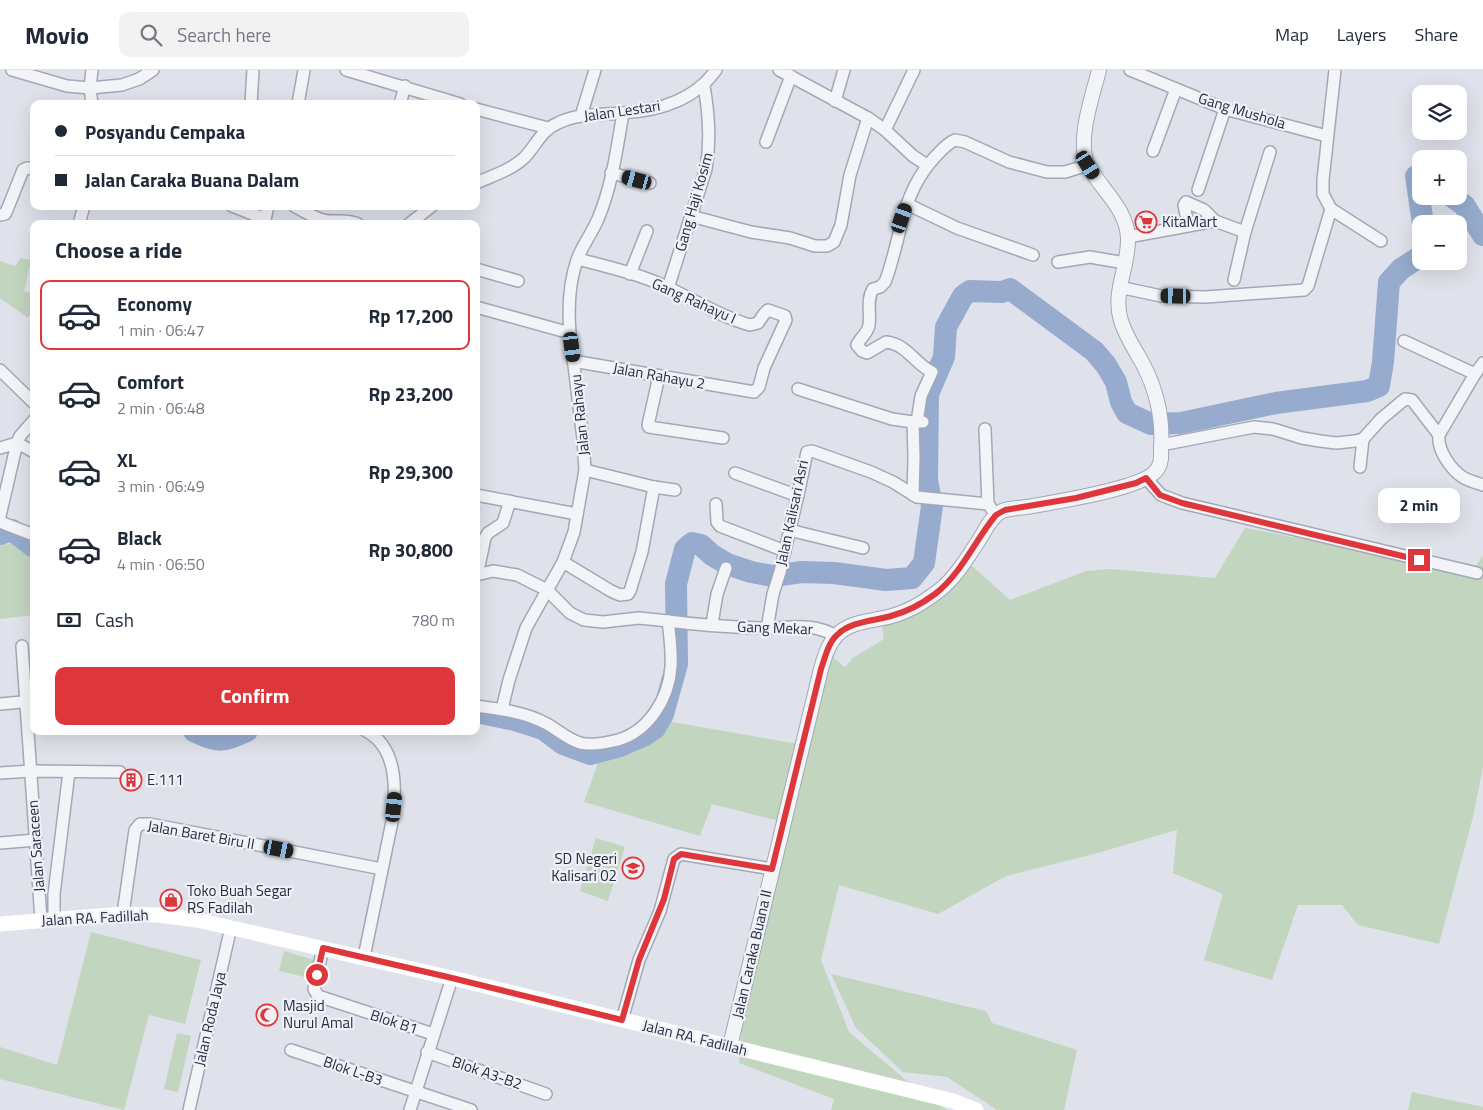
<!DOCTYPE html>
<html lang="en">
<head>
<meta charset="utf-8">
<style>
	:root { --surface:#fff; --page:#f2f2f3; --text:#1f2937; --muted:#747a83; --line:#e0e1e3; --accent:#dd373c }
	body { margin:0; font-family:"Titillium Web",sans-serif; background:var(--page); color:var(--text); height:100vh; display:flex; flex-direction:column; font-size:19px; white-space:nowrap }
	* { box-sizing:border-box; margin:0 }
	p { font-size:16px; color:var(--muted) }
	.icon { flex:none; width:28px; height:28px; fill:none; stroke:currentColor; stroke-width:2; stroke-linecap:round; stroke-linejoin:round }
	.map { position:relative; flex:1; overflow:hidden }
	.details { position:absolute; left:30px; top:150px; width:450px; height:515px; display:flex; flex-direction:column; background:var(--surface); border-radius:10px; box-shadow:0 5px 20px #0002 }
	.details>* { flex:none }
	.guide { position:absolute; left:30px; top:30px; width:450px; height:110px; border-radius:10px; box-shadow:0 5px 20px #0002; display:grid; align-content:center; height:110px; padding:0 25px; background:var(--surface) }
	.tools { position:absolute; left:1412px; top:15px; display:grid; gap:10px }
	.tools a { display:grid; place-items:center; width:55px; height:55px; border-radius:10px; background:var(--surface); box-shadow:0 5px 20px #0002; font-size:25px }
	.end { position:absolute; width:22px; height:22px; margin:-11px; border:6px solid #dd373c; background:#fff; box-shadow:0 0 0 2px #fff }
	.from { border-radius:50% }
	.bubble { position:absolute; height:35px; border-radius:10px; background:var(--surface); box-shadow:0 5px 20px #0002; font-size:16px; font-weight:700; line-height:35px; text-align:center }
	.car { position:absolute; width:15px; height:30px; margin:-15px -8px; border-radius:6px; box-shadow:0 0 4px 1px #0007; background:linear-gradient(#222 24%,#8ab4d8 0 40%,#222 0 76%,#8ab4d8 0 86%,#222 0) }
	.guide b { display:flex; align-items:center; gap:18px; height:48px; font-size:19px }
	.guide b+b { border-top:1px solid var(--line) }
	.guide i { width:12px; height:12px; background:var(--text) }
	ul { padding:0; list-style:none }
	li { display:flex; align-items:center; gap:15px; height:70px; margin:0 10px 8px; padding:0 15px; border:2px solid transparent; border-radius:10px }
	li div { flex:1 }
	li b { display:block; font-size:19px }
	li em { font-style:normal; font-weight:700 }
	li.active { border-color:var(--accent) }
	li>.icon { width:45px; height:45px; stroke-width:1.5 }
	h2 { padding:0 25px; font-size:22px; line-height:60px }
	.pay { display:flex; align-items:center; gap:12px; height:55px; padding:0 25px; font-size:19px }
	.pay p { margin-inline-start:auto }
	.primary-button { display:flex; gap:10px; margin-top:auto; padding:10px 25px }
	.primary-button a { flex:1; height:58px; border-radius:10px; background:var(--accent); color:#fff; font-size:20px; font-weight:700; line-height:58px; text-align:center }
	header { display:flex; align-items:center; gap:30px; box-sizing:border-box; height:70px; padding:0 25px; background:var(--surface); border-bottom:1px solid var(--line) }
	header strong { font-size:24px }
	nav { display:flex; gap:28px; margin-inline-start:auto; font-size:18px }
	.search { width:350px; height:45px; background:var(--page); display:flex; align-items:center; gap:12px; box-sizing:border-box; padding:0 18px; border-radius:10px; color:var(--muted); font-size:19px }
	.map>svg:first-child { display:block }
</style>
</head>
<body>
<header>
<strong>Movio</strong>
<div class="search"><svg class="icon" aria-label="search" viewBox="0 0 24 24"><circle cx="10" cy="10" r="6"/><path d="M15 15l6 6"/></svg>Search here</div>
<nav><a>Map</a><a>Layers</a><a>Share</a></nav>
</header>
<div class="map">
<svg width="1483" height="1040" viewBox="0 0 1483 1040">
	<rect width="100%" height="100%" fill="#dfe2ea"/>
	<g fill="#c2d5bf">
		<path d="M21,188L31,190L24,221L34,224V236L28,248L0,228V191L15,196Z"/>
		<path d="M1245,458L1472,501L1483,486V697L1473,747L1439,874L1358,855L1342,835H1298L1272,910L1204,890L1223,824L1173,803L1177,760L1094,784L1006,806L938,844L839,815L821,890L849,962L927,1028L947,1040H831L834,1029L739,993L746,907L787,753L712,734L700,766L584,732L601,684L641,669L661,650L804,675L831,586L845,597L853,588L884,569L881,551L905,549L942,529L959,511L970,494L1010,530L1086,501L1110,499L1215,508Z"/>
		<path d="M13,473L26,482L34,490V545L0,549V477L1,475Z"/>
		<path d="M596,768L625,777L608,831L580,821Z"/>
		<path d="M91,862L201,890L185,954L149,945L124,1040L0,1009V977L57,995Z"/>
		<path d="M284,881L314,890L309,908L279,901Z"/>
		<path d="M831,904L986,941L992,953L1077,980L1064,1040H997L947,1007L903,1002L856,958Z"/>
		<path d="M177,963L191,966L178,1022L164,1019Z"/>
		<path d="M1412,1022L1483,1037V1040H1408Z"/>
	</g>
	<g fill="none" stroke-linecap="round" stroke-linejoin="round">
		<g stroke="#96abce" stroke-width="22">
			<path d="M1421,108L1416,106L1423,154"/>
			<path d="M1451,126L1464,135L1483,165"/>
			<path d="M0,464L12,460L34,477"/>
			<path d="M476,642L515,650L543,659L563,674L590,684L620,676L643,666L655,658L663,644L677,594L676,514L685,479L692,473L701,475L712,485L727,494L751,502L773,506L802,502L834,503L886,510L912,508L924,493L932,436L927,411L928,324L944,287L946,257L963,226L970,221L1002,222L1010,219L1094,281L1106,295L1116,312L1121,332L1127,343L1151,354L1181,353L1276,333L1367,321L1379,316L1383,292L1389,212L1401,199L1421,186"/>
			<path d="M194,661C219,673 222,672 247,661"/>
		</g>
		<g stroke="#a4a8b5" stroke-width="14">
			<g id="minor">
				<path d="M12,0L67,16L90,18L122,15L139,9L153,0"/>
				<path d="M92,0L90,18L92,34"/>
				<path d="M346,0L460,34"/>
				<path d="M779,0L868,48L885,60L913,86L927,95"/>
				<path d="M1130,0L1225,39L1327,66"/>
				<path d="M1335,0L1323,110V124L1331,139L1381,171"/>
				<path d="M835,31L844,0"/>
				<path d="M251,34L253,0"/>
				<path d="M298,34L304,0"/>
				<path d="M400,34L405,16"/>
				<path d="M476,39L548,58"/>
				<path d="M581,46L595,0"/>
				<path d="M885,60L914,0"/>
				<path d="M766,72L791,6"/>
				<path d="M1153,81L1176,19"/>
				<path d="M611,103L650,113"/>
				<path d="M476,113C492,106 511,100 524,88C536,76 541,60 558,53C578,43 600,45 622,43C658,41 694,31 716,0"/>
				<path d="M1198,120L1225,39"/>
				<path d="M907,134L957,158L1033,185"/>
				<path d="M232,136L265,149"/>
				<path d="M294,136C303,141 313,147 323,150C335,153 346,148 358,154"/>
				<path d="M0,145L5,144L7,140L23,100L27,98L34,99"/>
				<path d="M691,146L751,162L790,168L815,176H827L834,172L841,155L850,105L868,48"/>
				<path d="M79,154L84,136"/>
				<path d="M264,154L268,136"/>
				<path d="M409,154L432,136"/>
				<path d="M1188,155L1184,135L1186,132L1204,140L1215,151"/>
				<path d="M1128,167L1215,151L1245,162"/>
				<path d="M1058,192L1090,187L1125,193"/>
				<path d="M476,199L518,211"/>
				<path d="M630,204L647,161"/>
				<path d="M1234,210L1245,162L1270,82"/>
				<path d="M1119,217L1161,226L1205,227L1304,220L1308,216L1331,139"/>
				<path d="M668,218L706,99C711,70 709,44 704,16"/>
				<path d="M476,237L570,263"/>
				<path d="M1404,271L1475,304"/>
				<path d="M573,291L754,322L759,317L764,298L786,250L785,246L768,240L764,244L758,253L750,255C722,247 696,231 669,218C640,204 608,197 578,189"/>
				<path d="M1483,293L1475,304L1439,365C1437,380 1451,400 1464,408C1470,411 1477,413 1483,415"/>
				<path d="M0,300L34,333"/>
				<path d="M659,306L648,355L649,357L723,368"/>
				<path d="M798,319L892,349L913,352H923"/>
				<path d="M913,352L914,387L913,425"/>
				<path d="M917,352L921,326L932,302C915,294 907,274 886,272L867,283L862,281L857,275C860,268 868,263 869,255C871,243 866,230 873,219L880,217L885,212C902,168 900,125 934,88C941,81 946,74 955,70L965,72L1009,92L1047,102H1065L1088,95"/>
				<path d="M985,359L988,434"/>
				<path d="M1161,375L1254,357L1273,359L1302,368L1320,371L1336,373L1355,371L1363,369L1381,349L1405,329L1412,330L1439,365"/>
				<path d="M0,378L17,373L20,366L34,350"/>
				<path d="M1360,397L1363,369"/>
				<path d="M585,400L654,417L675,420"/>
				<path d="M735,403L798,426"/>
				<path d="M1146,408L1161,425L1182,433L1477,503"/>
				<path d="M476,425L577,444"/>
				<path d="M716,434L717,452L720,456L785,481"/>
				<path d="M0,446L17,373L34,382"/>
				<path d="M0,452L34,465"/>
				<path d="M789,460L863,478"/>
				<path d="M563,492L611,521L620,525L628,524L630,521L642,482L654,417"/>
				<path d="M476,505L493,501L517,505L547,520L570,543L584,550L603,552L639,548L668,551"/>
				<path d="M477,505L485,468L488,463L503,453L510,431"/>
				<path d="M712,554L717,524L726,498"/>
				<path d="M767,559L773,524L780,502L800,416L807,382L812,381L871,402L893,412L917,427L988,434L996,445"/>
				<path d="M22,576L41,850"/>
				<path d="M0,634L33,631"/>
				<path d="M476,636C499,639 526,642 547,654C558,660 567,669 580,673C592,676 606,673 618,670C649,661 669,628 671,597C672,582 670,566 668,551C698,555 730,557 760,558C788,559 810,551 836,566"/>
				<path d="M502,639L509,610L526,558L563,492L574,462L585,400L583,369L570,263C568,239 569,213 577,190C582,176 592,163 598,149C612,116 617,78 623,43"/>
				<path d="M0,703L31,701L120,702"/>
				<path d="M0,773L36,770"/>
				<path d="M123,844L135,760L140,754H150L382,799"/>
				<path d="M54,849V824L69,702"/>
				<path d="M323,878L314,919L318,926L433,964"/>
				<path d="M364,887L393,747C396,717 397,677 366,661"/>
				<path d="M622,950L639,890L660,841L674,789L681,784L772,799"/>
				<path d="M291,980L471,1040"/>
				<path d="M427,982L546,1024"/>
				<path d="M189,1040L231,857"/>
				<path d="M410,1040L452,908"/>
			</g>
		</g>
		<g stroke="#a4a8b5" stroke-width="16">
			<path id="tertiary" d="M730,976L821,599C824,588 828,574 837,565C850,551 874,551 892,546C906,542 921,534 933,525C953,512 966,490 979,470C985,461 991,446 1002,441C1010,438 1019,438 1027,437C1052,432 1148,419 1158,398C1162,392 1161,384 1161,377C1163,349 1157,322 1144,296C1136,281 1126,267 1121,251C1112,222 1129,197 1128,168C1127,138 1100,119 1088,95C1076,71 1093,25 1099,0"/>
		</g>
		<use href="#minor" stroke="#f2f4f8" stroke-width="11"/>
		<use href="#tertiary" stroke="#f2f4f8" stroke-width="14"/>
		<path stroke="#fff" stroke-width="15" d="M0,854L123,844L158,845L197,850L452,908L953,1031L976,1040"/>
	</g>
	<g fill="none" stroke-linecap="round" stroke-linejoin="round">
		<path stroke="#dd373c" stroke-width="6" d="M317,905L323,878L452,908L622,950L639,890L664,829L674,789L681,784L772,799L821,599C825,588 828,573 837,565C851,551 874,551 891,546C906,542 923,533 935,524C962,503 975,470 996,445L1005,440L1076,428L1136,413L1146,408L1160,425L1182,433L1419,490"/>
	</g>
	<defs>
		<g id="supermarket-ring" transform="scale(1.125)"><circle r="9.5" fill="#eff1f7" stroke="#dd373c" stroke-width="1.5"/><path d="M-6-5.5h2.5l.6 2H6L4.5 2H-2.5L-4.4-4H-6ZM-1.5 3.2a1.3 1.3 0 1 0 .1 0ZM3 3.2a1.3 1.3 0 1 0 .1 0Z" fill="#dd373c"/></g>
		<g id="building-ring" transform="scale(1.125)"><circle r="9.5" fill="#eff1f7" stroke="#dd373c" stroke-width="1.5"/><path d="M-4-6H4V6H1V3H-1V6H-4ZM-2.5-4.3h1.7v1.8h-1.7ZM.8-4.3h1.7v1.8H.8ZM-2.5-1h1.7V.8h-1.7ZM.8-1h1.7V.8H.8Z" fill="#dd373c"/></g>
		<g id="school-ring" transform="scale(1.125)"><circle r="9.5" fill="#eff1f7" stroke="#dd373c" stroke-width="1.5"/><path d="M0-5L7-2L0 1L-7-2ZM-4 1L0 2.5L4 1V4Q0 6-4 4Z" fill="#dd373c"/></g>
		<g id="shop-ring" transform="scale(1.125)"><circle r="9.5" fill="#eff1f7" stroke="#dd373c" stroke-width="1.5"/><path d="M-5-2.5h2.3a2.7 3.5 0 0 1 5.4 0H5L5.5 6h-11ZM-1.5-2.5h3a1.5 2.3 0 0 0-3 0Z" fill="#dd373c"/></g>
		<g id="mosque-ring" transform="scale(1.125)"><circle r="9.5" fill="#eff1f7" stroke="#dd373c" stroke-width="1.5"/><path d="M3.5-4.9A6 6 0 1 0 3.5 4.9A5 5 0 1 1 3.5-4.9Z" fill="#dd373c"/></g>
	</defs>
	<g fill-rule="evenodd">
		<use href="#supermarket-ring" x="1146" y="152"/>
		<use href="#building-ring" x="131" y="710"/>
		<use href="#school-ring" x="633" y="798"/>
		<use href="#shop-ring" x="171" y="830"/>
		<use href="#mosque-ring" x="267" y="945"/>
	</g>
	<g text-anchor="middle" stroke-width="4.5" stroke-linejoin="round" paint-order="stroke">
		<g font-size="15" fill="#262d43" stroke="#eff1f7">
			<text transform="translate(622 41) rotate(-8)" y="5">Jalan Lestari</text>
			<text transform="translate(1242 41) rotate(17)" y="5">Gang Mushola</text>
			<text transform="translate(694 132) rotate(-74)" y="5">Gang Haji Kosim</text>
			<text transform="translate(694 231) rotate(24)" y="5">Gang Rahayu I</text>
			<text transform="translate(659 306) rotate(10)" y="5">Jalan Rahayu 2</text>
			<text transform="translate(580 345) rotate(-96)" y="5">Jalan Rahayu</text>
			<text transform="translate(792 443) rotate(-78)" y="5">Jalan Kalisari Asri</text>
			<text transform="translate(775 558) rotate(2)" y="5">Gang Mekar</text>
			<text transform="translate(201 765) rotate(10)" y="5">Jalan Baret Biru II</text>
			<text transform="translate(36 776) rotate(-94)" y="5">Jalan Saraceen</text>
			<text transform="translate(95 848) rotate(-3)" y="5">Jalan RA. Fadillah</text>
			<text transform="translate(752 884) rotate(-77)" y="5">Jalan Caraka Buana II</text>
			<text transform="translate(210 949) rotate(-77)" y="5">Jalan Roda Jaya</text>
			<text transform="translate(394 952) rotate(18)" y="5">Blok B1</text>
			<text transform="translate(695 968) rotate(14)" y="5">Jalan RA. Fadillah</text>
			<text transform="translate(353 1001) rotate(19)" y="5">Blok L-B3</text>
			<text transform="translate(487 1003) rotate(19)" y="5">Blok A3-B2</text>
		</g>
		<g font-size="15" fill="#262d43" stroke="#eff1f7" text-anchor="start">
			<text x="1162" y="157">KitaMart</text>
			<text x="147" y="715">E.111</text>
			<text x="617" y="794" text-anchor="end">SD Negeri<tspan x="617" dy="17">Kalisari 02</tspan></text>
			<text x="187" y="826">Toko Buah Segar<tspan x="187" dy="17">RS Fadilah</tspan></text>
			<text x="283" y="941">Masjid<tspan x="283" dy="17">Nurul Amal</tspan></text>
		</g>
	</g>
</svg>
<div class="tools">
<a><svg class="icon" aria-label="layers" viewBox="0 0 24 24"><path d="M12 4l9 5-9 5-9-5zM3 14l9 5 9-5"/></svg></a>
<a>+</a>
<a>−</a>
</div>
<i class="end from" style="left:317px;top:905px"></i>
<i class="end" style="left:1419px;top:490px"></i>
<div class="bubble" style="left:1378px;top:418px;width:82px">2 min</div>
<i class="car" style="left:1088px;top:95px;rotate:148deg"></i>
<i class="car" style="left:637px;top:110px;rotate:285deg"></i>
<i class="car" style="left:902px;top:148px;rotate:19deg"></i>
<i class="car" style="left:1176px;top:226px;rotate:271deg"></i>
<i class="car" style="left:572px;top:277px;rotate:173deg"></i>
<i class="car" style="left:394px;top:737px;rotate:6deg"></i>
<i class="car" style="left:279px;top:779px;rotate:101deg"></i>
<div class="guide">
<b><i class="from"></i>Posyandu Cempaka</b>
<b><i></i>Jalan Caraka Buana Dalam</b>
</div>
<section class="details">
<h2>Choose a ride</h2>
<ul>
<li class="active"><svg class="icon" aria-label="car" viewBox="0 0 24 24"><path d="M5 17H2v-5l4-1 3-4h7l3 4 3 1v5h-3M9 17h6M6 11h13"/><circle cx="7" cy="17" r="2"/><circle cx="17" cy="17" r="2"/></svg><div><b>Economy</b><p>1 min · 06:47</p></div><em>Rp 17,200</em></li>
<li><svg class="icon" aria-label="car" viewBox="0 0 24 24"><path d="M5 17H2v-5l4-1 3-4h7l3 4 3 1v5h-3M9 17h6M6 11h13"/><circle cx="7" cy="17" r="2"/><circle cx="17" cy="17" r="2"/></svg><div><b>Comfort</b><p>2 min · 06:48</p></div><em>Rp 23,200</em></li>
<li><svg class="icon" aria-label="car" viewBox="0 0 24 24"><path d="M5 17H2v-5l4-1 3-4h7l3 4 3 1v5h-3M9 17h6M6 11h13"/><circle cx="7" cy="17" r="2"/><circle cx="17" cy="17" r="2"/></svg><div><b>XL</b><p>3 min · 06:49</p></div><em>Rp 29,300</em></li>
<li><svg class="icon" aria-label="car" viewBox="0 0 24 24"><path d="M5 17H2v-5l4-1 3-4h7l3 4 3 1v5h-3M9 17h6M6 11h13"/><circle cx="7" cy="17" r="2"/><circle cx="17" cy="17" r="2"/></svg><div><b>Black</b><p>4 min · 06:50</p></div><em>Rp 30,800</em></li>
</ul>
<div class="pay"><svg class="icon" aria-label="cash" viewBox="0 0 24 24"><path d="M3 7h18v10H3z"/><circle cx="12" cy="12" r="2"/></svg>Cash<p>780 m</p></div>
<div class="primary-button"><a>Confirm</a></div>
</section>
</div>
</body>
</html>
